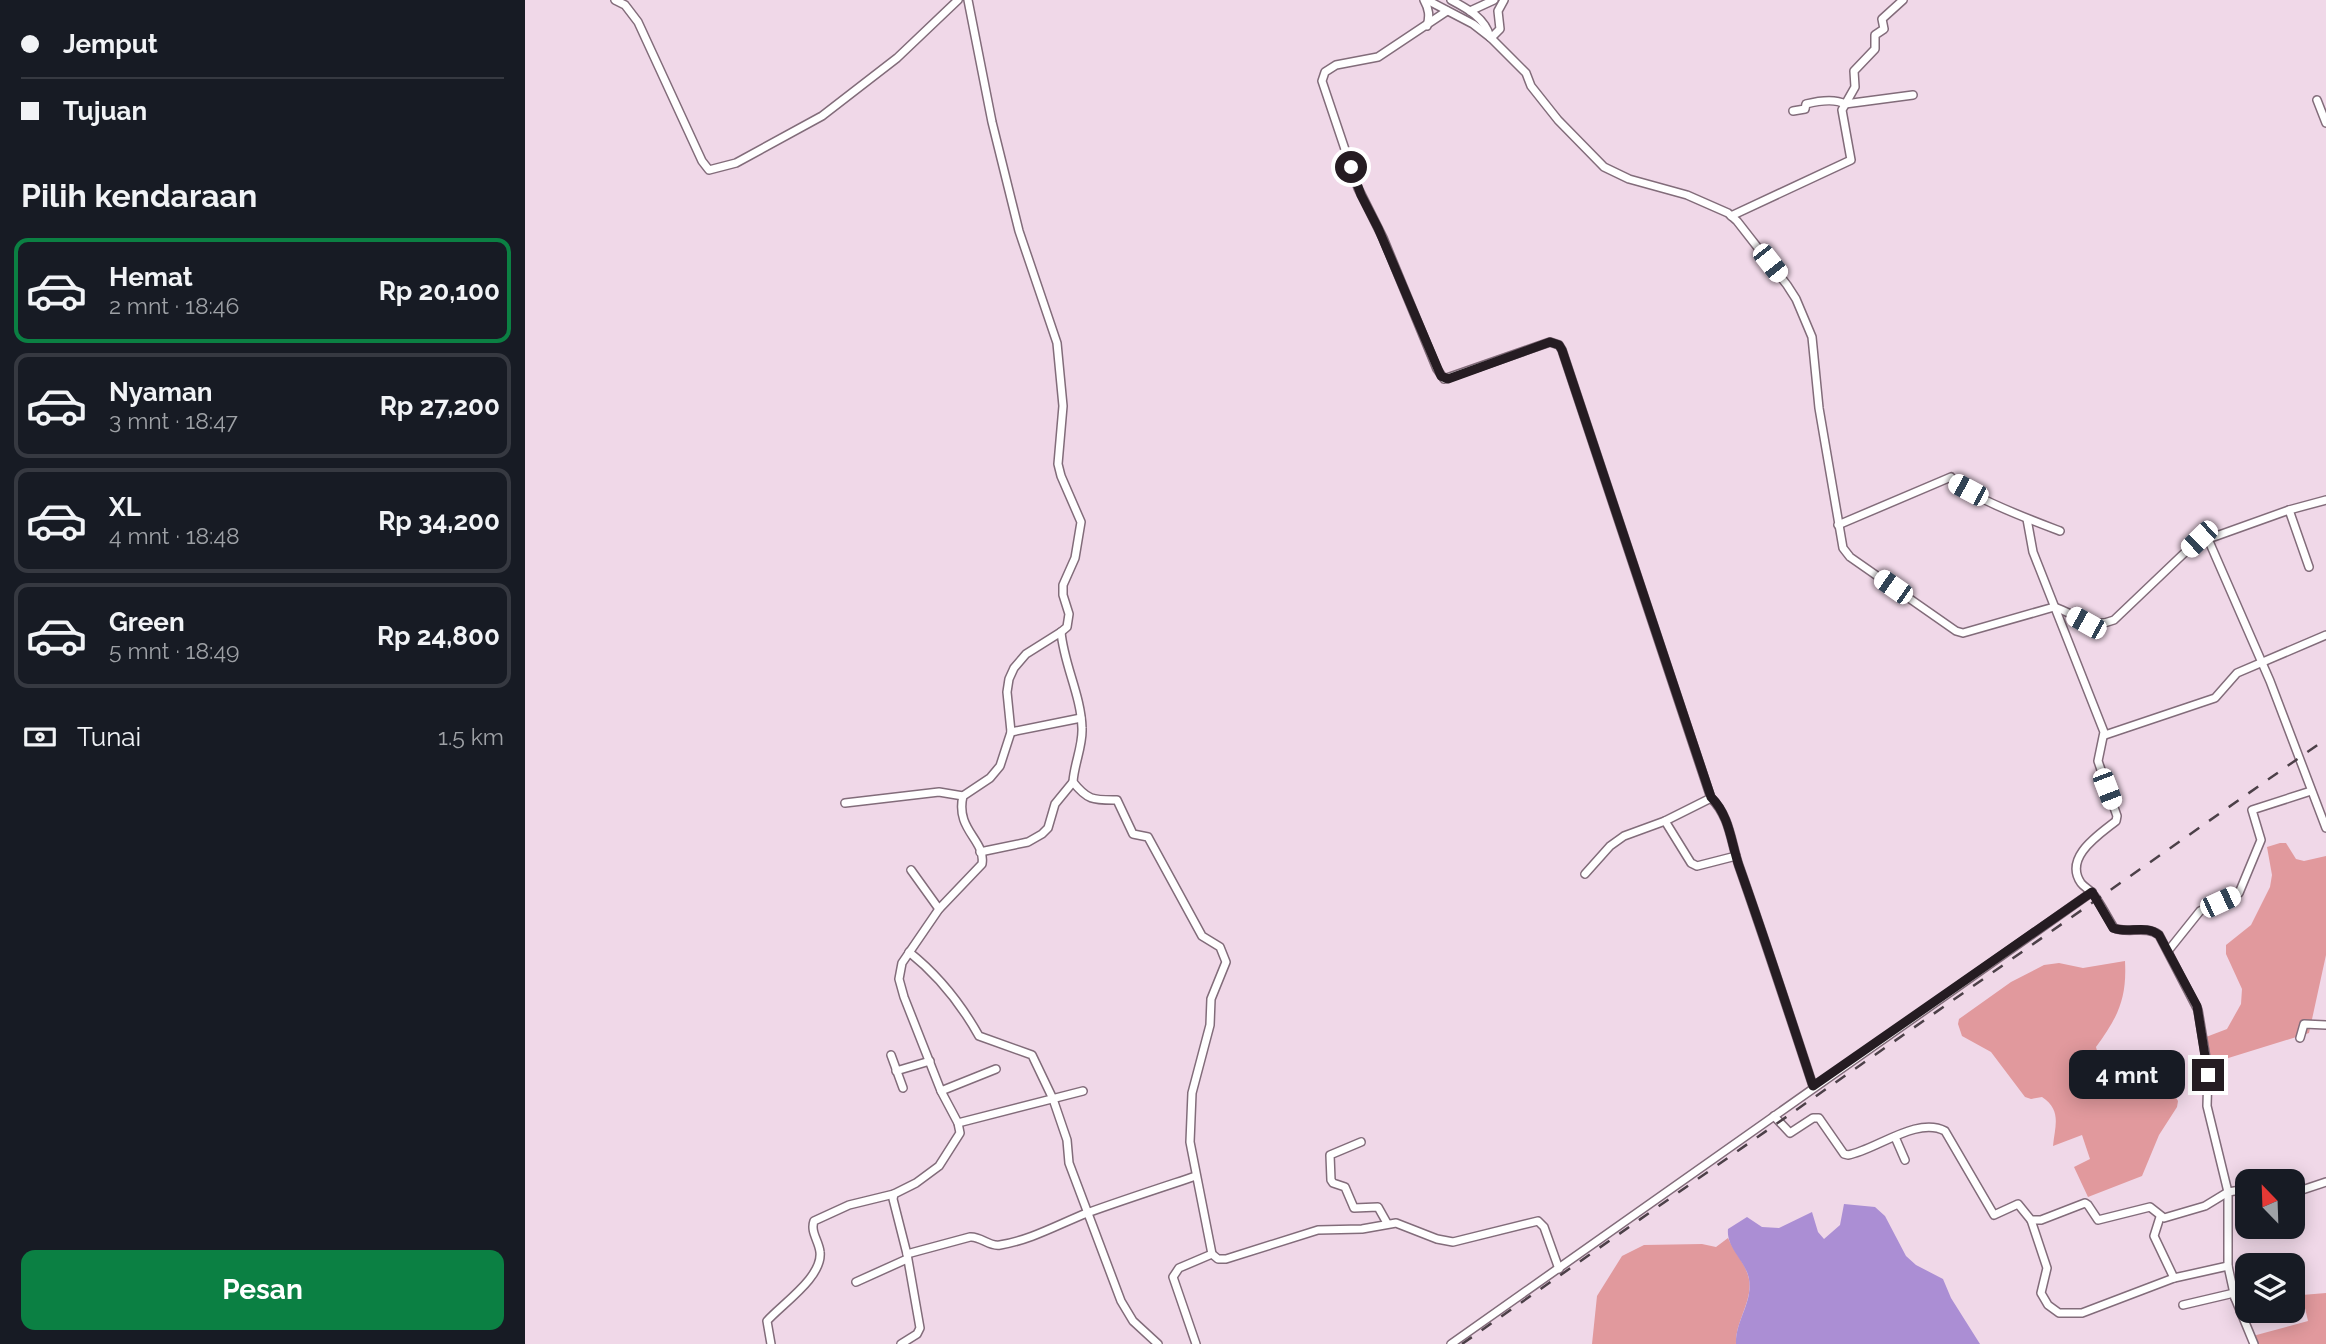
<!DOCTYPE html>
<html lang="id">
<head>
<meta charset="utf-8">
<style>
	:root { --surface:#171b24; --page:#20242c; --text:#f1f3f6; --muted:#9ea1a6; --line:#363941; --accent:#0b8043 }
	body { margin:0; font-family:Raleway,sans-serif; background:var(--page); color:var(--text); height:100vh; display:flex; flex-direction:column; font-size:26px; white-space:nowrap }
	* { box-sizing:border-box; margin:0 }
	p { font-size:23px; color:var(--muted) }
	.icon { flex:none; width:38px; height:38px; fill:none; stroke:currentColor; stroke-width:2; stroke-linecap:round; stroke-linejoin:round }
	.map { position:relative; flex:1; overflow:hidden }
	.sheet { display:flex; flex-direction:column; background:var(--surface); width:525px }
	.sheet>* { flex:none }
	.guide { display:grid; align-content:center; height:154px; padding:0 21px; background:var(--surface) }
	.needle { width:46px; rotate:337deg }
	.buttons { position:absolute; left:1710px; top:1169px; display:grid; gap:14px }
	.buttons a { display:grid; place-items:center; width:70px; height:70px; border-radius:14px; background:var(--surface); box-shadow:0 4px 18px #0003; font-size:35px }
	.end { position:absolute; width:32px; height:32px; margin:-16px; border:9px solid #251c22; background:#fff; box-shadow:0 0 0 4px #fff }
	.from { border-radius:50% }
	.bubble { position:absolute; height:49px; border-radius:14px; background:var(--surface); box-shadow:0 4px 18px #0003; font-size:23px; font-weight:700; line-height:49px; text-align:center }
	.car { position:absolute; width:21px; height:42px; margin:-21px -10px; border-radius:9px; box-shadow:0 0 5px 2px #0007; background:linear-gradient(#fff 24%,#345 0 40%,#fff 0 76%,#345 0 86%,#fff 0) }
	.guide b { display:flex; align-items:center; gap:24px; height:66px; font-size:26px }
	.guide b+b { border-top:2px solid var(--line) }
	.guide i { width:18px; height:18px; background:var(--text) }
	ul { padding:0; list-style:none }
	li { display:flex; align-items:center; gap:21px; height:105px; margin:0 14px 10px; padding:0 7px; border:4px solid var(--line); border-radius:14px }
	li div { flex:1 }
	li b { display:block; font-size:26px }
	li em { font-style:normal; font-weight:700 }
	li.selected { border-color:var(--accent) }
	li>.icon { width:63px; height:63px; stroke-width:1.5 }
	h2 { padding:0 21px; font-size:32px; line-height:84px }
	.pay { display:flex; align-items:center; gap:18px; height:77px; padding:0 21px; font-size:26px }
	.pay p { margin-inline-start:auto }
	.action { display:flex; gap:14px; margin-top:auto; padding:14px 21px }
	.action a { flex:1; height:80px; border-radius:14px; background:var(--accent); color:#fff; font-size:28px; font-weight:700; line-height:80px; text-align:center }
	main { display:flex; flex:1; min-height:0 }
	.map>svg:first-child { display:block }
</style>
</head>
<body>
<main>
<section class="sheet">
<div class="guide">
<b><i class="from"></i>Jemput</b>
<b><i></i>Tujuan</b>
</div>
<h2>Pilih kendaraan</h2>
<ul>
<li class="selected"><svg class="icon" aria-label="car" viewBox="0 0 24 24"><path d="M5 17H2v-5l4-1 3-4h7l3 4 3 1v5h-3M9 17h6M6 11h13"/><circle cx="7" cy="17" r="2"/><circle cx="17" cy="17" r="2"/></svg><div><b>Hemat</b><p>2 mnt · 18:46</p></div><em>Rp 20,100</em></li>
<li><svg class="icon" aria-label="car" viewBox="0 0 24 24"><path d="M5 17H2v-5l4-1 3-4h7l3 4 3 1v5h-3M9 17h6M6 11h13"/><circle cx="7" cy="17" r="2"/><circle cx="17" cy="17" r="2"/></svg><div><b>Nyaman</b><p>3 mnt · 18:47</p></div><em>Rp 27,200</em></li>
<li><svg class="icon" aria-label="car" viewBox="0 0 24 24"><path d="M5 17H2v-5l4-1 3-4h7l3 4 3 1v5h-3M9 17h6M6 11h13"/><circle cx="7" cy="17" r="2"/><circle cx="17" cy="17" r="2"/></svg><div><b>XL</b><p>4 mnt · 18:48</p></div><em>Rp 34,200</em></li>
<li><svg class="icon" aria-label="car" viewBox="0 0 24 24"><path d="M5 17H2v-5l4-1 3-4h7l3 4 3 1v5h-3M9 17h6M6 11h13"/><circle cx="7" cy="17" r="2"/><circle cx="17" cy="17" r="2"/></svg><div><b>Green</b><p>5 mnt · 18:49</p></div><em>Rp 24,800</em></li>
</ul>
<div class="pay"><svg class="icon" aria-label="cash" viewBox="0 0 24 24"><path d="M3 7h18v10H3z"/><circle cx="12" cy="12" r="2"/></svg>Tunai<p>1.5 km</p></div>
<div class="action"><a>Pesan</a></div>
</section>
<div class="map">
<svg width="1801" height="1344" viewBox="0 0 1801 1344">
	<rect width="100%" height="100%" fill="#f0d8e8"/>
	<g fill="#e1999d">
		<path d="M1755,843H1761L1771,859L1779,861L1801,856V955L1784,1033L1684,1064L1681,1037L1702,1029L1716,1004L1717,989L1701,954V945L1726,925L1745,887L1747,875L1742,847Z"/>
		<path d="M1600,961C1602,999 1593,1017 1571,1047L1578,1073L1583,1074L1605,1066L1637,1074L1653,1101L1652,1107L1634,1135L1617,1176L1563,1197L1549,1167L1565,1159L1557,1135L1528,1146C1530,1126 1537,1110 1517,1097L1506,1099L1500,1097L1466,1052L1437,1036L1433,1024L1434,1019L1486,982L1519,965L1534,963L1558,968Z"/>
		<path d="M1203,1238C1209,1252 1221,1264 1224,1279C1228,1302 1210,1321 1211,1344H1067L1072,1296L1097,1256L1119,1245L1177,1244L1191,1247Z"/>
		<path d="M1801,1293V1344H1726L1724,1337L1783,1321L1777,1295Z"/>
	</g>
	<path fill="#ab8ed4" d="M1319,1204L1350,1207L1360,1216L1381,1256L1391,1265L1418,1279L1426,1298L1455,1344H1211C1210,1321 1228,1303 1224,1279C1221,1261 1201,1248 1203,1229L1222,1217L1237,1227L1254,1228L1287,1212L1293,1232L1299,1239L1315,1225Z"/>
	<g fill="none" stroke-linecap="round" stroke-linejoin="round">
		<g stroke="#826c7a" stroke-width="10">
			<g id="minor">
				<path d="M90,0L100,5L113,22L177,161L184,170L211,163L297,116L372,58L433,0"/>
				<path d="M899,0C904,9 905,16 902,26"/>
				<path d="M902,0L948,24L966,38L1001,73L1006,86L1033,120L1079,167L1104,179L1162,195L1203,213L1212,221L1262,285L1271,299L1287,337L1294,408L1318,548L1325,557L1431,631L1438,633L1529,607C1551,614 1565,630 1589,620L1674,539H1683L1745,681L1801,828"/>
				<path d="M926,0C943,9 960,18 965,37"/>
				<path d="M922,11L853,57L811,65L800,72L797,81L833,188L858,238L912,369L919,379L1025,342L1034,345L1037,350L1186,798C1205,816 1206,843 1214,866C1240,940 1264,1013 1288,1086"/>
				<path d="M945,11L969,0"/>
				<path d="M966,38L975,29L973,11L979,0"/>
				<path d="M1792,100L1801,123"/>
				<path d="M1268,111L1280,109L1281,104C1293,101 1309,98 1320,104L1388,95"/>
				<path d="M1206,216L1326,160L1317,110L1330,87L1329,71L1350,49V35L1359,29L1357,19L1378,0"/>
				<path d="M1764,510L1784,567"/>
				<path d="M1502,519L1508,552L1579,732L1573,761L1592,816L1591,821C1575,834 1538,857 1556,883C1559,887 1565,890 1568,894C1576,904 1582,917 1589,928C1603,934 1621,925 1634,935L1673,1010L1683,1070L1682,1106L1703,1192V1266L1710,1298L1729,1344"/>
				<path d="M1313,525L1426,477C1435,494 1514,523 1535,531"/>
				<path d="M1683,539L1764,510L1801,500"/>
				<path d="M536,632C539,665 556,695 557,728C558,746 549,764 548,782C563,801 569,800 592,800L608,834L623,837L677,936L695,947L701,962L686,999L685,1025L667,1093L665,1142L687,1254L693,1259H701L793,1230L837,1229L871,1223L912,1239L928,1242L1013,1221L1019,1227L1034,1269"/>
				<path d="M486,732L556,718"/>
				<path d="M1580,735L1690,698L1712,673L1801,635"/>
				<path d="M320,803L414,792L438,796"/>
				<path d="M1140,821L1166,863L1172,866L1211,856"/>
				<path d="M455,852L503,842L517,834L523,828L530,804L548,782"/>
				<path d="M386,870L414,909"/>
				<path d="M1060,874L1085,846L1099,836L1140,821L1186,798"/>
				<path d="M1643,951L1675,911L1714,893L1736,840L1727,810L1786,791"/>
				<path d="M384,952C413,975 436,1004 454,1036L507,1055L528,1099L542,1140L544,1163L596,1301L608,1321L633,1344"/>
				<path d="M1775,1038L1779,1024L1801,1025"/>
				<path d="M366,1055L378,1088"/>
				<path d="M371,1071L405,1061"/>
				<path d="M416,1091L471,1069"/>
				<path d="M1249,1116L1265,1133L1288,1118H1294L1319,1154L1323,1155C1351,1150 1392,1116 1420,1131L1469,1215L1493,1204L1506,1220H1516L1560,1203L1563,1205L1573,1220L1625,1207L1639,1218L1680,1206L1703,1192L1722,1189"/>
				<path d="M433,1123L558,1091"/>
				<path d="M1370,1137L1380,1160"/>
				<path d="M836,1142L805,1155L806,1180L808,1183L820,1187L829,1208L853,1207L862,1223"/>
				<path d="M1768,1193L1801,1182"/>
				<path d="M1635,1217L1629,1236L1649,1278"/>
				<path d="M1506,1220L1522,1268L1516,1293L1523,1305L1534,1313H1557L1649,1278L1703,1266"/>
				<path d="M382,1254L445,1237C456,1236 464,1247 475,1245C506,1240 534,1224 562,1213C598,1200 635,1188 671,1176"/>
				<path d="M331,1282L382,1259"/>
				<path d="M1710,1298L1722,1295"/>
				<path d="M1658,1305L1709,1293"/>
				<path d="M246,1344L242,1321C257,1304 298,1277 295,1252C294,1241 285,1232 289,1221L324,1205L369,1194"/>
				<path d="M376,1344L392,1334L395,1328L382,1254L368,1199L369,1194L391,1183L414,1166L435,1133L433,1123L416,1091L379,997L374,979L377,963L414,909L457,864C461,840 430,830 438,796L465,778L475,766L486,732L482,692L484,679L489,668L501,654L536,632L542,627L544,614L538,595V585L550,558L556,522L536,476L533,464L538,406L532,343L494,231L467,122L443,0"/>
				<path d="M671,1344L648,1277L654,1268L687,1254"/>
				<path d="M926,1344L1567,892"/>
			</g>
		</g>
		<use href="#minor" stroke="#fff" stroke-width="7"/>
		<path stroke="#4c4048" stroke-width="2.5" stroke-dasharray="12 12" stroke-linecap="butt" d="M937,1344L1801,739"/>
	</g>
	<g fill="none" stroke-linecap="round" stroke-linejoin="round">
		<path stroke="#251c22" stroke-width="9" d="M826,167L836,195L853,228L916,376L923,379L1025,342L1034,345L1037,350L1186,797C1205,816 1206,843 1214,866C1240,939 1264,1013 1288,1086L1567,892L1588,928C1603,934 1621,924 1634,935L1672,1006L1683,1075"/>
	</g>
</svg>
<div class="buttons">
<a><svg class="needle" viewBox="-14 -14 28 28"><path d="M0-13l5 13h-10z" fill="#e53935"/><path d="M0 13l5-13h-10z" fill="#9ea1a6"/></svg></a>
<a><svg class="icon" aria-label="layers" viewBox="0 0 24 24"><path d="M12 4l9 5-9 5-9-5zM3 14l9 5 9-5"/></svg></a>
</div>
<i class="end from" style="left:826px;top:167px"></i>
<i class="end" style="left:1683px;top:1075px"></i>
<div class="bubble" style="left:1544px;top:1050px;width:116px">4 mnt</div>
<i class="car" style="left:1245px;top:263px;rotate:142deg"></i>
<i class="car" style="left:1443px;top:490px;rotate:298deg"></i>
<i class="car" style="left:1674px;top:539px;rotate:226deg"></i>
<i class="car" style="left:1368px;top:587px;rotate:305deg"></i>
<i class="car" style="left:1561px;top:623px;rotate:299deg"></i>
<i class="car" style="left:1582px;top:789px;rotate:159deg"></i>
<i class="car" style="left:1695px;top:902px;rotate:65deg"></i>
</div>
</main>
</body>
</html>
